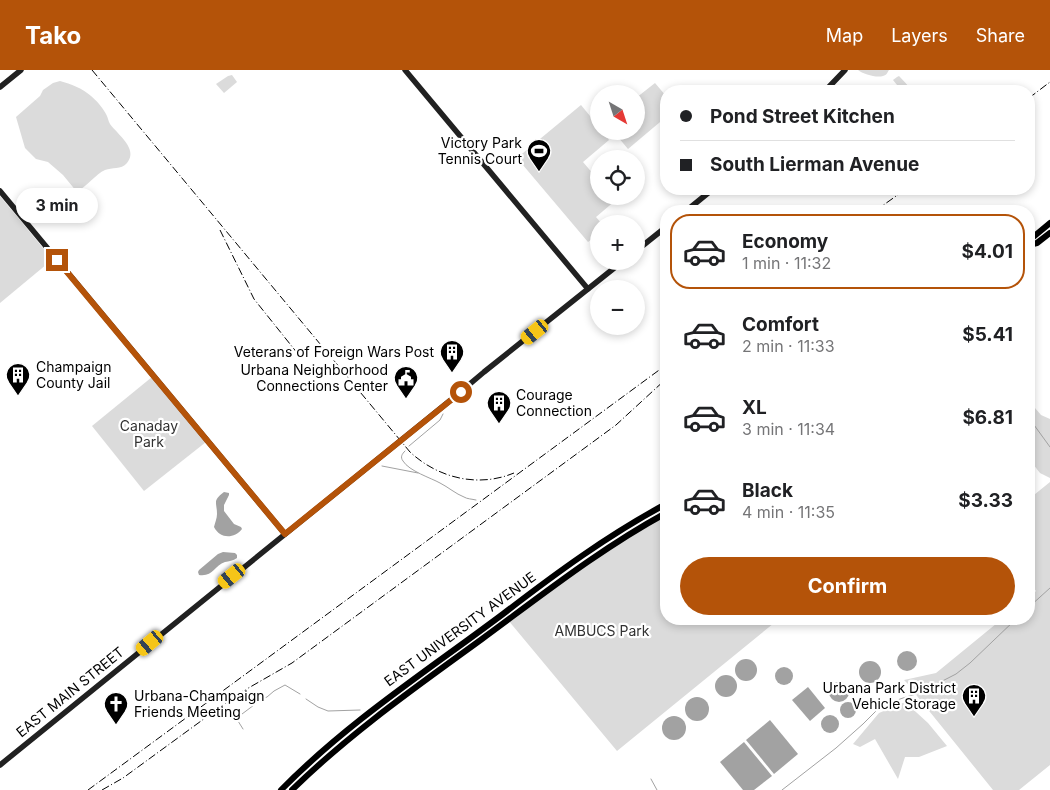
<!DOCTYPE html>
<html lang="en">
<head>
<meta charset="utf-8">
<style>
	:root { --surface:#fff; --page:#f2f2f2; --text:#202124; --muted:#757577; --line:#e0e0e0; --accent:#b45309 }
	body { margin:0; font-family:Inter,sans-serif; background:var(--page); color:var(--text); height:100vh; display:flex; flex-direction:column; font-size:19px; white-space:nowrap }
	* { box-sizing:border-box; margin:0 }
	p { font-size:16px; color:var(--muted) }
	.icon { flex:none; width:28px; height:28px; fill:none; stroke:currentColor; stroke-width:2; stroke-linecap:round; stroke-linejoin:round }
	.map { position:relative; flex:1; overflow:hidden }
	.details { position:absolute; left:660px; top:135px; width:375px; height:420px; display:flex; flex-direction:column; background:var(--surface); border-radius:20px; box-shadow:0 2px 8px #0003 }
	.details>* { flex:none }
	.banner { position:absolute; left:660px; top:15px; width:375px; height:110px; border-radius:20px; box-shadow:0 2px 8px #0003; display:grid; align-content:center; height:110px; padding:0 20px; background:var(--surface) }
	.needle { width:32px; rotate:141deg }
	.fabs { position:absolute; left:590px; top:15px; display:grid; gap:10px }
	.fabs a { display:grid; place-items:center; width:55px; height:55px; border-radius:50%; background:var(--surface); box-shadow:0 2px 8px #0003; font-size:25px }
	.end { position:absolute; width:22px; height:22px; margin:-11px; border:6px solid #b45309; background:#fff; box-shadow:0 0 0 2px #fff }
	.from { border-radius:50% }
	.bubble { position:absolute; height:35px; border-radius:18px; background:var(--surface); box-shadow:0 2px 8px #0003; font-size:16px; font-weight:700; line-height:35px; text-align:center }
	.car { position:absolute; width:15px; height:30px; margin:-15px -8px; border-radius:6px; box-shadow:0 0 4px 1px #0007; background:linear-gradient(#f5c518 24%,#345 0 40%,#f5c518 0 76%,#345 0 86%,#f5c518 0) }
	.banner b { display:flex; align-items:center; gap:18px; height:48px; font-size:19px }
	.banner b+b { border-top:1px solid var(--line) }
	.banner i { width:12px; height:12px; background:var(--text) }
	ul { padding:9px 0 0; list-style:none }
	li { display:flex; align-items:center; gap:15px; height:75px; margin:0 10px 8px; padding:0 10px; border:2px solid transparent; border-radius:20px }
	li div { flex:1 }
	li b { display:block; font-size:19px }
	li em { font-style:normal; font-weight:700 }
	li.selected { border-color:var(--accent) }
	li>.icon { width:45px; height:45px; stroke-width:1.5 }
	.button { display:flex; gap:10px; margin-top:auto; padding:10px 20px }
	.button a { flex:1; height:58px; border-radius:30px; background:var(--accent); color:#fff; font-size:20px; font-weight:700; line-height:58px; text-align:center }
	header { display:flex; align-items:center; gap:30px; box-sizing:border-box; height:70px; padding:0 25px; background:var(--accent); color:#fff }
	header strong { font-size:24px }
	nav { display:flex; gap:28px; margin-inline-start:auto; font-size:18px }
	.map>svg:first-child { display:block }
</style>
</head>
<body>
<header>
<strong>Tako</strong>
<nav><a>Map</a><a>Layers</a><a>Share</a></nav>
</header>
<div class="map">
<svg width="1050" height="720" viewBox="0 0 1050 720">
	<rect width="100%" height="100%" fill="#fff"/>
	<g fill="#dbdbdb">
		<path d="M858,0H889C887,3 887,5 883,6C876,8 863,4 858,0Z"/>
		<path d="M232,5L237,12L224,23L216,14L228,6Z"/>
		<path d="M899,6L913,21H902L893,10L897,7Z"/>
		<path d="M60,11C71,14 82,18 91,26C96,30 103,38 106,44C108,47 108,51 110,54C117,64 139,79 127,93C121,100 112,97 105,100C96,104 87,116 77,122L63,105L48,92L36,89L25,78L16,47L40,26L43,20L53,13Z"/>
		<path d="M655,13L666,26V47L628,79L613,61H636V28Z"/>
		<path d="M581,35L599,57V61H603L609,70L583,92L594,105L599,101V126H614L616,130L596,147L602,154H599V177L592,169L588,172L517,88Z"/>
		<path d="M0,126L48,184L49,188L47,194L0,233Z"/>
		<path d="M152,307L206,372L144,421L92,356Z"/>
		<path d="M1029,331L1041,345L1050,349V408L1040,403L1029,389Z"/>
		<path d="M1050,412V695L1019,720H993L913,621L914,620L904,610L936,603L1002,549H1029V528L1036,521L1029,512V429Z"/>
		<path d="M666,443V549H779L617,681L508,550L570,504Z"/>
		<path d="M905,632L928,653L947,676L919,687H905L898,709L875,669L860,677L853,674L879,643Z"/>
	</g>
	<g fill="#a2a2a2">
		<path d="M224,422L229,423V425L224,435V441L234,454L241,457L242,459C234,469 220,469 214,457C215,453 217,448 217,444C217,432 212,431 224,422Z"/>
		<path d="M223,482L235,483L237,485V488C233,491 229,491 225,492C214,496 213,507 199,505L198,502L199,500L218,484Z"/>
		<circle cx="907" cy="591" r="10"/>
		<circle cx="746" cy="600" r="11"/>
		<circle cx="870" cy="602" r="11"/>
		<circle cx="784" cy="606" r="9"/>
		<circle cx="726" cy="616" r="11"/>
		<circle cx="839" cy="622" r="10"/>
		<path d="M808,617L825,638L810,651L792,630Z"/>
		<circle cx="697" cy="639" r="12"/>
		<circle cx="848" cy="640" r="8"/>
		<circle cx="830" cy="654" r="9"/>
		<circle cx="674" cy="658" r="12"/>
		<path d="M770,650L798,684L774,704L746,670Z"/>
		<path d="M744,672L772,706L754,720H743L720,692Z"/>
	</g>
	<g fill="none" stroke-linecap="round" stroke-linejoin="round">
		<g stroke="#a2a2a2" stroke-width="1">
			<path d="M1029,348L1050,377"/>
			<path d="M409,376L440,350L443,344"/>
			<path d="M405,381C402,384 400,387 403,391C409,401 431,408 440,413C448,417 456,424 464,427C467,429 472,429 476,430"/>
			<path d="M382,396L418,403"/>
			<path d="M1029,537L1050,518"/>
			<path d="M306,629L318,637L328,641L360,640"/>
			<path d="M243,659L238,651V647L262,629L267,627L274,621L285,615L300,624"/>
			<path d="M651,709L657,720"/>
			<path d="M782,720L836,678L863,654L877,640L900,629L919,623L956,604L970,593L1016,549"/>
		</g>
		<g stroke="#212121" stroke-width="5.5">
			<path d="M405,0L588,219"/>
			<path d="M0,17L21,0"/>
			<path d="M825,21L845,0"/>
			<path d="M0,121L285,464"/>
			<path d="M686,141L713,119"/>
			<path d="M636,181L666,157"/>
			<path d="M0,695L452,329L484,302L623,191"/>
		</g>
		<g stroke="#000" stroke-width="6">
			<path d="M1029,173L1032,168L1050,153"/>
			<path d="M1029,175L1037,173L1050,163"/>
			<path d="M281,720C348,652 427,601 503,544C555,504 608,465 666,434"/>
			<path d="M292,720C350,663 416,617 482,569C542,525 600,479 666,443"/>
		</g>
		<g stroke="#000" stroke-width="1" stroke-dasharray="8 2.5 1 2.5" stroke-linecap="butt">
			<path d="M92,0L410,382C438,408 478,418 514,403"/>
			<path d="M1029,28L1050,12"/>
			<path d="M875,141L906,119"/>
			<path d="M220,160L254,229L298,284"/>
			<path d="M88,720L666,295"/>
			<path d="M102,720L123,708L238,624L292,593L616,355L666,309"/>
		</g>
	</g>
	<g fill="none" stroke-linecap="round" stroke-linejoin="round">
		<path stroke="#b45309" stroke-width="6" d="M57,190L285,464L461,322"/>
	</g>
	<defs>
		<g id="stadium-pin" transform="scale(1.25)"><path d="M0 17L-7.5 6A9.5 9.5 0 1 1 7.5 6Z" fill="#000" stroke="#fff"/><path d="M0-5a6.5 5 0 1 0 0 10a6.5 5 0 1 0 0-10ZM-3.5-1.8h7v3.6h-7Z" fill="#fff"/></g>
		<g id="building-pin" transform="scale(1.25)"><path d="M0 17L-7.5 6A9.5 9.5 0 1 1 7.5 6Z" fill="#000" stroke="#fff"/><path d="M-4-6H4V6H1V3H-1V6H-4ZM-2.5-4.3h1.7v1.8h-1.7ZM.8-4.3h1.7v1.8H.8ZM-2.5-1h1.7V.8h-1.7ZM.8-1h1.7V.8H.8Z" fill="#fff"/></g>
		<g id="civic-pin" transform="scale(1.25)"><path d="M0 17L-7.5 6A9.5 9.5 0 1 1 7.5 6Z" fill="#000" stroke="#fff"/><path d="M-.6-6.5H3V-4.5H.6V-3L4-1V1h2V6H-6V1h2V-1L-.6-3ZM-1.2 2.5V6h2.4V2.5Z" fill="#fff"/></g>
		<g id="church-pin" transform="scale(1.25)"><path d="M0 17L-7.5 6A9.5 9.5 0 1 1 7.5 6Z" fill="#000" stroke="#fff"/><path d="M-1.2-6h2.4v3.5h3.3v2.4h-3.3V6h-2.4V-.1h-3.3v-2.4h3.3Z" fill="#fff"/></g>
	</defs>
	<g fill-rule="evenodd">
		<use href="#stadium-pin" x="539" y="81"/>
		<use href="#building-pin" x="452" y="282"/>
		<use href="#building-pin" x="18" y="305"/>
		<use href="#civic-pin" x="406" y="308"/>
		<use href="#building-pin" x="499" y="333"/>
		<use href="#building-pin" x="974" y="626"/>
		<use href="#church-pin" x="116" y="634"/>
	</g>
	<g text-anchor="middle" stroke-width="4.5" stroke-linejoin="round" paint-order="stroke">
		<g font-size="14" fill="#000" stroke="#fff" text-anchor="end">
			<text x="522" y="78">Victory Park<tspan x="522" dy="16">Tennis Court</tspan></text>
			<text x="434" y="287">Veterans of Foreign Wars Post</text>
			<text x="36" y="302" text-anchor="start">Champaign<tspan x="36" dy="16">County Jail</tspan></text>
			<text x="388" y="305">Urbana Neighborhood<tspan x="388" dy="16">Connections Center</tspan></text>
			<text x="516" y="330" text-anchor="start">Courage<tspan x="516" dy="16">Connection</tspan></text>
			<text x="956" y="623">Urbana Park District<tspan x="956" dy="16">Vehicle Storage</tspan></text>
			<text x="134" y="631" text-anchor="start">Urbana-Champaign<tspan x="134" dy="16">Friends Meeting</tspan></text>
		</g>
		<g font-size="14" fill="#323232" stroke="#fff">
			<text x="149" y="361">Canaday<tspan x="149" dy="16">Park</tspan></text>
			<text x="602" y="566">AMBUCS Park</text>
		</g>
		<g font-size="14" fill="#000" stroke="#fff">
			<text transform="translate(460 559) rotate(-36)" y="5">EAST UNIVERSITY AVENUE</text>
			<text transform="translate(70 622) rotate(-39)" y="5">EAST MAIN STREET</text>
		</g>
	</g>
</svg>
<div class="fabs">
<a><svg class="needle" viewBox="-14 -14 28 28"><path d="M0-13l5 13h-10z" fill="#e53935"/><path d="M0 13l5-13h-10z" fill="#757577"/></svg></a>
<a><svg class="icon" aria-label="locate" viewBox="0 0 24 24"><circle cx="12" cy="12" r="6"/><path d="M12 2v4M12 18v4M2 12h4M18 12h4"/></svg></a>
<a>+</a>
<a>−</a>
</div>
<i class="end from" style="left:461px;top:322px"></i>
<i class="end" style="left:57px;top:190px"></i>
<div class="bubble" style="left:16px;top:118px;width:82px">3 min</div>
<i class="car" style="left:535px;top:262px;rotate:231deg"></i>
<i class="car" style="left:232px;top:506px;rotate:231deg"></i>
<i class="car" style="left:150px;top:573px;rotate:230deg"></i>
<div class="banner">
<b><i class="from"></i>Pond Street Kitchen</b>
<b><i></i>South Lierman Avenue</b>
</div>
<section class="details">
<ul>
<li class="selected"><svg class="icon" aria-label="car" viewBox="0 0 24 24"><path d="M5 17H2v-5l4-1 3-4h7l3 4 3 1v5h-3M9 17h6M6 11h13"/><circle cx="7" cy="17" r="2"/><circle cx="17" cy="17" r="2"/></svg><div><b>Economy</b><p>1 min · 11:32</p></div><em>$4.01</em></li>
<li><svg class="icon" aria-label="car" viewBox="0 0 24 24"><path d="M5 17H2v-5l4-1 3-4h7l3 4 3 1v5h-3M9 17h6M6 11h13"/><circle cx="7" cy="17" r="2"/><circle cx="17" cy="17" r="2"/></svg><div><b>Comfort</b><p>2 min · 11:33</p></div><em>$5.41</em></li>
<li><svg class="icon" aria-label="car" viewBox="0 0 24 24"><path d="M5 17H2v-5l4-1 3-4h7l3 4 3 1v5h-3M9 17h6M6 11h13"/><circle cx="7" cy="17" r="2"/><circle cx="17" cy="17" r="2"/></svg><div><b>XL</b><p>3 min · 11:34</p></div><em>$6.81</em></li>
<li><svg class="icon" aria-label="car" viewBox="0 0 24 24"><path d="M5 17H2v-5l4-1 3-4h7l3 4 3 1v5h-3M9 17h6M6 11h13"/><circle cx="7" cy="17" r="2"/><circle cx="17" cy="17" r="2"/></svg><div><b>Black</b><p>4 min · 11:35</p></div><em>$3.33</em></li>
</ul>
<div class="button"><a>Confirm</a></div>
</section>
</div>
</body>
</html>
